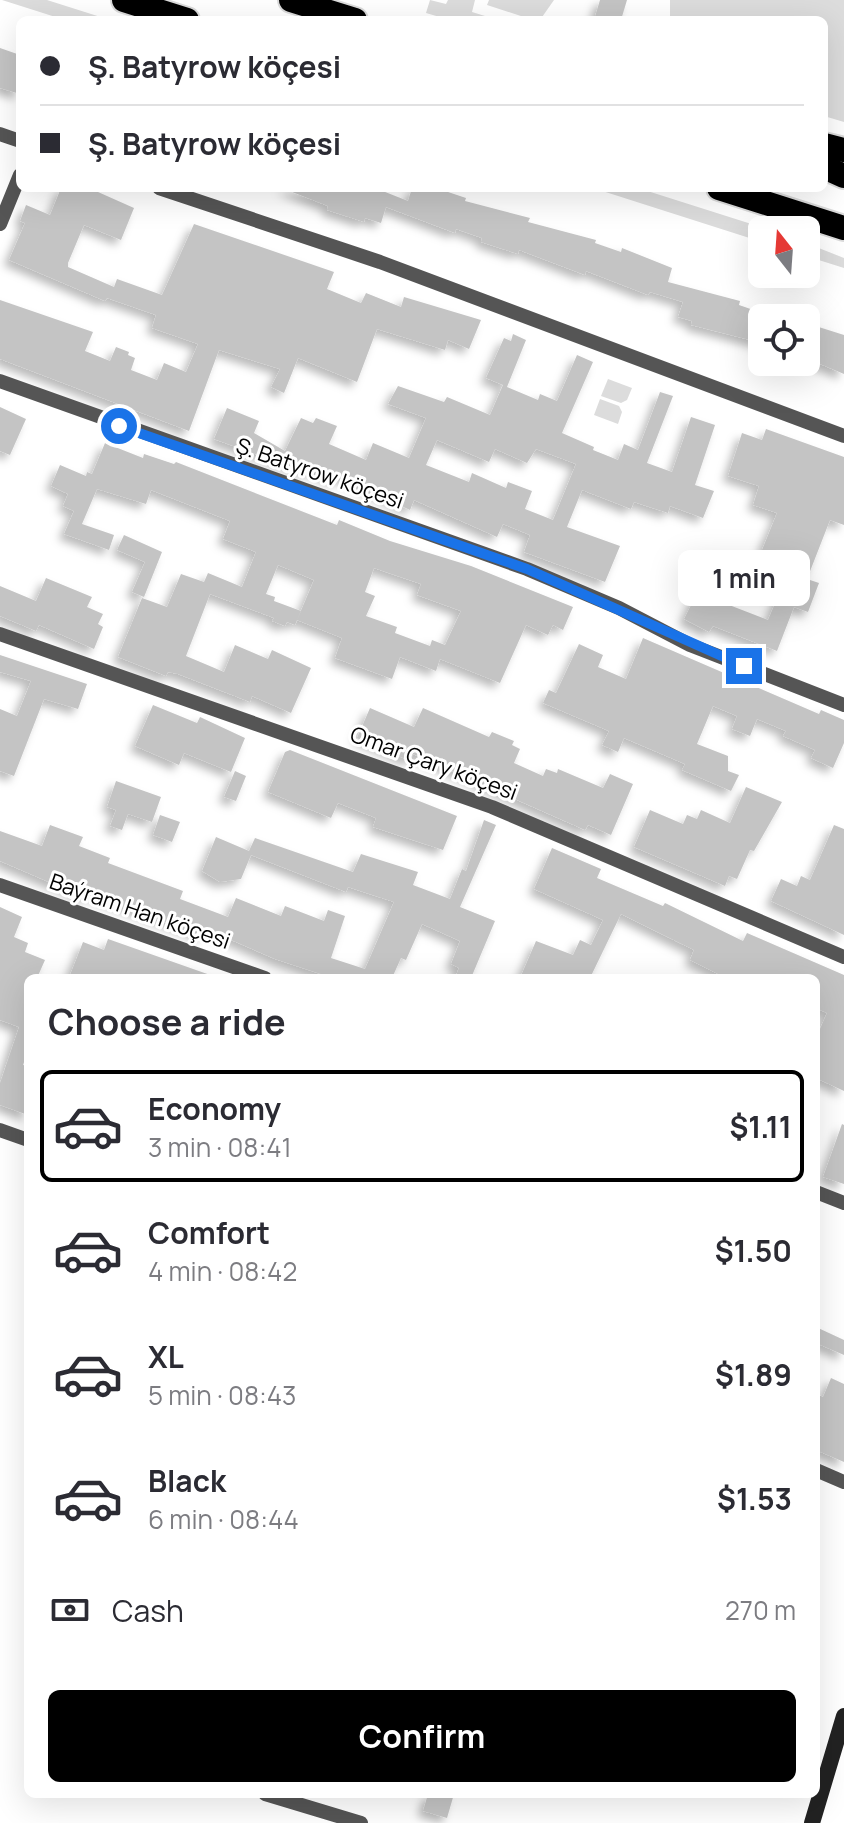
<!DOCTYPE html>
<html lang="en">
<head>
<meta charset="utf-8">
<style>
	:root { --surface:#fff; --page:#f7f7f7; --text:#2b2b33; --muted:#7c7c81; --line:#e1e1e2; --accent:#000 }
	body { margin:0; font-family:Manrope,sans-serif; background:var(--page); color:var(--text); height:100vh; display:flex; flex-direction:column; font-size:30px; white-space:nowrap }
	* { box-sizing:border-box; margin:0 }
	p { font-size:26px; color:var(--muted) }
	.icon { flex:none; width:44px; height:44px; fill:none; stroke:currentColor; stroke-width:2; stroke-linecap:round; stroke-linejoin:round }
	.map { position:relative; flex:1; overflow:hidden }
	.side { position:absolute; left:24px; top:974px; width:796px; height:824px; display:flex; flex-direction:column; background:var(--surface); border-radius:12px; box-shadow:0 8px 32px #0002 }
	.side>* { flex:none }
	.hud { position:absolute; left:16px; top:16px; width:812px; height:176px; border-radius:12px; box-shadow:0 8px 32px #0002; display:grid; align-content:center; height:176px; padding:0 24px; background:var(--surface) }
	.needle { width:52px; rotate:343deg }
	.tools { position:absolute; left:748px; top:216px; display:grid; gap:16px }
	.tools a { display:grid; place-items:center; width:72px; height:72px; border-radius:12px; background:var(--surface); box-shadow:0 8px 32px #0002; font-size:40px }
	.end { position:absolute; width:36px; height:36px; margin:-18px; border:10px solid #1a73e8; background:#fff; box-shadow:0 0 0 4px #fff }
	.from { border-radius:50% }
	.bubble { position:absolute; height:56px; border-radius:12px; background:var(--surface); box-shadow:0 8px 32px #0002; font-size:26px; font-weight:700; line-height:56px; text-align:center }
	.hud b { display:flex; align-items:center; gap:28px; height:76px; font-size:30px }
	.hud b+b { border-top:2px solid var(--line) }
	.hud i { width:20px; height:20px; background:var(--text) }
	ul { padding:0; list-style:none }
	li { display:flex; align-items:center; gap:24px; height:112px; margin:0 16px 12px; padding:0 8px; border:4px solid transparent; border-radius:12px }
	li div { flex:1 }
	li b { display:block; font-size:30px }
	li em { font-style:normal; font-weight:700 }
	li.on { border-color:var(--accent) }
	li>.icon { width:72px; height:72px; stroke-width:1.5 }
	h2 { padding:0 24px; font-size:36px; line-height:96px }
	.pay { display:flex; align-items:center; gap:20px; height:88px; padding:0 24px; font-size:30px }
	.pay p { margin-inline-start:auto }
	.action { display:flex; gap:16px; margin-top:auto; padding:16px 24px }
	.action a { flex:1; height:92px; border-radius:12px; background:var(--accent); color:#fff; font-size:32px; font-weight:700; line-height:92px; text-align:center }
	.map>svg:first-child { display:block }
</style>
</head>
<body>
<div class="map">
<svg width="844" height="1823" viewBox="0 0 844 1823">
	<defs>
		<filter id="shadow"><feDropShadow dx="-5.5" dy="5.5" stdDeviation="4" flood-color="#0004"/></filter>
	</defs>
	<rect width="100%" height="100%" fill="#fff"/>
	<g fill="#dcdcdc">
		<path d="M2,0H47L110,20H65Z"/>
		<path d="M430,0L446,4L448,0H475L472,12L498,20H450L426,13Z"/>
		<path d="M489,0H554L540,20H533L487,5Z"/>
		<path d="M670,0H844V122L824,116V20H670Z"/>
		<path d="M593,188H638L770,230H762V242Z"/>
		<path d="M806,243L844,258V268L806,256Z"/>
		<path d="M608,379L632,388L627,400L621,403L601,396Z"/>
		<path d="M600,399L619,406L622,412L618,424L594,415Z"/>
	</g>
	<g fill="#c4c4c4" fill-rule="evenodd" filter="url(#shadow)">
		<path d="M600,0H627L621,20H594Z"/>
		<path d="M0,48L20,55V94L0,88Z"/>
		<path d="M61,188H89L134,208L121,240L84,225L68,263V267L114,287L117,279L162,295L194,224L334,272L327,289L361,303L366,293L401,307L404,297L481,320L469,349L448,340L445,350L377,329L357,382L298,358L284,393L271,387L280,369L219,350L189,431L0,359V300L93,332L85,351L110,361L116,347L129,352L128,355L135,358L131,370L157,380L164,363L186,372L198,344L152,328L156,315L107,298L105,301L9,260L25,223L20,221L26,205L50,215Z"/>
		<path d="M282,188H375L408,201L412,188H436L466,198L465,201L530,218L528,222L596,240L595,243L621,252L622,248L672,268L668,282L740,301L739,305L762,313V343L691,325L692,321L678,317L683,302L650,292L648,295L586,271L585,275L519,250L518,254L481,242L482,238L456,229L455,233L386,207L381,223L365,218L364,222L327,210L328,206Z"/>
		<path d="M806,323L844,335V374L806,358Z"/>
		<path d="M513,334L526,340L507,387L538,400L540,394L557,401L577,355L593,362L562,433L594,447L593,450L618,460L624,444L638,450L660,392L673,396L647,463L672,472L691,417L715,425L695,485L714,491L703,518L670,506L668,513L634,502L631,509L582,490L567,527L620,546L605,582L524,552L530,535L503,524L497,537L414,500L410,510L338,476L336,482L309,470L307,473L214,439L227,408L259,421L254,433L285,451L301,418L313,423L316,418L337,426L329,444L366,460L373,443L409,458L426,418L388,404L398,386L444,402L447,397L490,415L503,385L486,378L504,338L511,341ZM437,440L489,462L495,449L527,463L536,449L576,464L553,520L525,509L532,491L508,482L506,488L472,473L469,482L426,465Z"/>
		<path d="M0,407L26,419L10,455L0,451Z"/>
		<path d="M766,429L844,457V525L830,520L807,579L819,583L808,612L794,607L777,651L713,626L709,632L684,619L700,587L726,600L724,603L768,620L781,589L777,576L794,562L762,550L777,513L753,505L759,486L728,476L742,433L762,440Z"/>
		<path d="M105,443L143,458L144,454L174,464L176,462L337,525L339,520L390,541L471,566L573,607L563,630L553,625L548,635L526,625L500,683L440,659L436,671L400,657L392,679L335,658L342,638L297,620L295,625L287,622L285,626L272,621L274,618L210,594L186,656L224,672L235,645L268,659L272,650L311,668L291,713L252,696L250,702L178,674L168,672L166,676L118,657L142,598L167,607L181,574L204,582L208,573L242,587L256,552L223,539L230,521L151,490L146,504L97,489L82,524L114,535L109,550L64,534L74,511L63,506L68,494L51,486L60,465L86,476L87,472L92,474ZM278,565L314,580L297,620L301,611L274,601L275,597L266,594ZM374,568L421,584L417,595L461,611L445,645L432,640L430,646L395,633L397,627L366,616L375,596L365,592Z"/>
		<path d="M124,535L162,552L144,597L132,592L145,562L117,550Z"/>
		<path d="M46,578L92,597L87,607L103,614L98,624L103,627L94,649L39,625L36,631L0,616V586L36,601Z"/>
		<path d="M643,638L819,714L821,710L844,720V743L833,768L811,758L815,750L783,736L786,731L757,719L750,736L732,729L737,716L713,706L697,744L728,756V771L739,775L731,791L682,770L685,764L624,738L618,752L602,745L609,731L543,703L549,690L556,693L579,644L603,655L598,667L626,679Z"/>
		<path d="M0,655L87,684L78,709L44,699L14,776L0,771V709L17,716L31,681L0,672Z"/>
		<path d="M153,705L197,723L200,717L245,738L231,772L184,753L179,765L135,746Z"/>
		<path d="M370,708L414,727L423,708L489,737L492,732L514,741L512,745L520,749L514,763L543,776L546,769L557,773L558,769L603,788L610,774L633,784L611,835L588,825L585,830L413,754L410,761L357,738Z"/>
		<path d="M290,750L457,816L443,850L373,827L376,818L338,803L331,818L268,792L285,752Z"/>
		<path d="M235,771L246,776L236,801L224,797Z"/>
		<path d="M116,781L161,797L152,822L128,814L122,830L110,826L116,810L107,807Z"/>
		<path d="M746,787L782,802L754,851L750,850L737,879L729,876L725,886L634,847L650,810L683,824L687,815L697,819L701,810L730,823Z"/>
		<path d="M160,815L180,822L172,842L153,835Z"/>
		<path d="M484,820L496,825L460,907L495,921L471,978H455L459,968L451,964L460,941L422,924L406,960L401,958L392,978H333L275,959L206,929L203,936L88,894L86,898L0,861V831L42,846L50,825L83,837L79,846L110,858L108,863L183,891L180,899L228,917L236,898L281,916L285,906L324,921L328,910L345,916L331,958L365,969L394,902L348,887L346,892L251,855L241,879L220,882L202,871L216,837L249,851L255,838L353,872L361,854L418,872L413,885L450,899L462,869L466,871Z"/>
		<path d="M834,825L844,829V935L771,901L781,879L797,886L801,876L810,880Z"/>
		<path d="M552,848L601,869L597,878L663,906L665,903L743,941L747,933L844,975V1091L816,1078V1038L827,1013L816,1008V978H726L690,960L694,950L621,914L590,978H520L536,941L573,955L580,940L591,945L603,920L534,889Z"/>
		<path d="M0,907L22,917L14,937L28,943L25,952L45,960L37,978H28V1051L23,1065L28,1066V1115L0,1105V1083L19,1027L0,1020Z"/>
		<path d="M108,939L213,976L212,978H79L70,975L83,942L104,950Z"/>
		<path d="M842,1124L844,1125V1184L823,1177Z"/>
		<path d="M816,1327L844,1340V1355L816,1343Z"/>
		<path d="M831,1378L844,1384V1462L816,1450V1394L823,1397Z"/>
		<path d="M428,1794H454L447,1818L423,1811Z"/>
	</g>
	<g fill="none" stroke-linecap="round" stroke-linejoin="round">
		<g stroke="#dbdbdb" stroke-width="28">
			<g id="highway">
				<path d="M124,0L187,20"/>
				<path d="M291,0L355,20"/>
				<path d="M824,145L844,150"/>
				<path d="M824,167L844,176"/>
				<path d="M719,188L844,228"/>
			</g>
		</g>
		<g stroke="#555" stroke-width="14">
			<path d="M0,134L20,141"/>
			<path d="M159,188L380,262L844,436"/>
			<path d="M0,224L20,175"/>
			<path d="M0,381L527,569L619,608L690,645L844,705"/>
			<path d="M0,634L492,807L844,957"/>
			<path d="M0,885L265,978"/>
			<path d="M0,1130L28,1140"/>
			<path d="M816,1192L844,1203"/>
			<path d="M816,1470L844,1482"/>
			<path d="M265,1794L361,1823"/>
		</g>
		<path stroke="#222" stroke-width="16" d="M812,1823L844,1716"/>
		<use href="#highway" stroke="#000" stroke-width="24"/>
	</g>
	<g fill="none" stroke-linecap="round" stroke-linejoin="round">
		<path stroke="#1a73e8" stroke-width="10" d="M119,426L527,569L744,666"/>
	</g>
	<g text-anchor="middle" stroke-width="6" stroke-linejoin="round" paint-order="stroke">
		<g font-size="22" fill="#000" stroke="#fff">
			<text transform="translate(320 473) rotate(19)" y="8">Ş. Batyrow köçesi</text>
			<text transform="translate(434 763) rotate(20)" y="8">Omar Çary köçesi</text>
			<text transform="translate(140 911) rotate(19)" y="8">Baýram Han köçesi</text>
		</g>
	</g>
</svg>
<div class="tools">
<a><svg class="needle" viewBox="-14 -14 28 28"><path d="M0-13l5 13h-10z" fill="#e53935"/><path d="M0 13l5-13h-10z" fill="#7c7c81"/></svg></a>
<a><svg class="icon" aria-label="locate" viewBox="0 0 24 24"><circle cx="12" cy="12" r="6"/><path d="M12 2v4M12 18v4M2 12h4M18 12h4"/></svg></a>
</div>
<i class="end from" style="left:119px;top:426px"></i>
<i class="end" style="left:744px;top:666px"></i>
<div class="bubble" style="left:678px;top:550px;width:132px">1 min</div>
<div class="hud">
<b><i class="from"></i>Ş. Batyrow köçesi</b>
<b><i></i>Ş. Batyrow köçesi</b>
</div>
<section class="side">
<h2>Choose a ride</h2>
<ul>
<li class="on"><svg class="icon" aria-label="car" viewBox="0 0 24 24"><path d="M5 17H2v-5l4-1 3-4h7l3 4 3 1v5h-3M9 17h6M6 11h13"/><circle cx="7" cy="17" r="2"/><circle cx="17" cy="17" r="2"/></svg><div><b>Economy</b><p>3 min · 08:41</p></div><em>$1.11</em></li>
<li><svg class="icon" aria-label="car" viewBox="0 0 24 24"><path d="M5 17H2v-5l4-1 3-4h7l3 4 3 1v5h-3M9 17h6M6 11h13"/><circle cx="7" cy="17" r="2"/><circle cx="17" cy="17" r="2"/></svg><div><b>Comfort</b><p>4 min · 08:42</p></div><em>$1.50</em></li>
<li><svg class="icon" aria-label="car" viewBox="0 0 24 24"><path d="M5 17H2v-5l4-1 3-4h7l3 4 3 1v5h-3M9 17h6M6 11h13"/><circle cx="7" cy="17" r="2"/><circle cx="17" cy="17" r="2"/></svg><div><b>XL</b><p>5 min · 08:43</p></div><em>$1.89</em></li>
<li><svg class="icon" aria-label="car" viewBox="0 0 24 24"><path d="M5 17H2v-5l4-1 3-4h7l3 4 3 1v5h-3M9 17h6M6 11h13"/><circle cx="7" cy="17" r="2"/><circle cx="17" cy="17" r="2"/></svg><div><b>Black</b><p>6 min · 08:44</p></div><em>$1.53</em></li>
</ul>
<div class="pay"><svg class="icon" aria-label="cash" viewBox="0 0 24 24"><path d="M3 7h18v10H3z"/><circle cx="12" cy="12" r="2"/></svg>Cash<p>270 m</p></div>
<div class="action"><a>Confirm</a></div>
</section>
</div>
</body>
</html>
